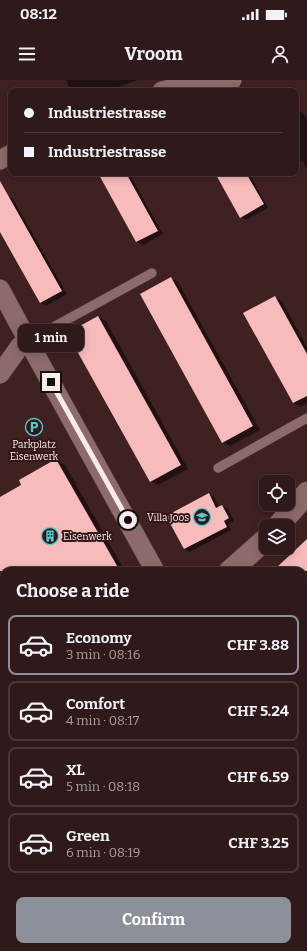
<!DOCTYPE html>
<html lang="en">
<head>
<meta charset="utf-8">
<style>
	:root { --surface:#2f191a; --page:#3b2627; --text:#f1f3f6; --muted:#a7a0a2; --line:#4a3839; --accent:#8c9099 }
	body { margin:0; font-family:Bitter,serif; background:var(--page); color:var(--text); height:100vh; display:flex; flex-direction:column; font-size:15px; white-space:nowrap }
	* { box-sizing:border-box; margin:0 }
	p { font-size:13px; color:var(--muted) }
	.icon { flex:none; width:22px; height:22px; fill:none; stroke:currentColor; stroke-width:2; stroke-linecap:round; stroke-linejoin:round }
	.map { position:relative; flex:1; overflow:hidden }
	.details { position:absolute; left:0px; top:487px; width:307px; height:384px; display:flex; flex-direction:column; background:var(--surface); border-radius:12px 12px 0 0; box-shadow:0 2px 10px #0003,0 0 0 1px var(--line) }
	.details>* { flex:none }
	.banner { position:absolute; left:8px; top:8px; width:291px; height:88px; border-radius:8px; box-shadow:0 2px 10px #0003,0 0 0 1px var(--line); display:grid; align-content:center; height:88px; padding:0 16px; background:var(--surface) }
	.buttons { position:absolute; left:259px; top:395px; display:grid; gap:8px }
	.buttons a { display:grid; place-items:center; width:36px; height:36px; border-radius:8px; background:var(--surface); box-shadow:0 2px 10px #0003,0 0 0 1px var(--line); font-size:20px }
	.end { position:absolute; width:18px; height:18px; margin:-9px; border:5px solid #ffeaea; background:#111; box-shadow:0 0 0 2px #111 }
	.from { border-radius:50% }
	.bubble { position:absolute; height:28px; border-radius:8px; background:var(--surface); box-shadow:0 2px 10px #0003,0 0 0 1px var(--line); font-size:13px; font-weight:700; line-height:28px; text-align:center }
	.banner b { display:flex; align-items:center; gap:14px; height:38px; font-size:15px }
	.banner b+b { border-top:1px solid var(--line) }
	.banner i { width:10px; height:10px; background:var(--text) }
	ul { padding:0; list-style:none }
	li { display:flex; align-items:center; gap:12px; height:60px; margin:0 8px 6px; padding:0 8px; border:2px solid var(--line); border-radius:8px }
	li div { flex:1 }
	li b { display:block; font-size:15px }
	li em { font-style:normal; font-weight:700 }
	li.active { border-color:var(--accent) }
	li>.icon { width:36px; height:36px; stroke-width:1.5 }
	h2 { padding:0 16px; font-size:18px; line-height:48px }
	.primary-button { display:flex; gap:8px; margin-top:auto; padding:8px 16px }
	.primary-button a { flex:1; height:46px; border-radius:8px; background:var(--accent); color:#fff; font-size:16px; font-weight:700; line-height:46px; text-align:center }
	.status { display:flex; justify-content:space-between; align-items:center; height:28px; padding:0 20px; background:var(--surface); direction:ltr }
	.status svg { height:11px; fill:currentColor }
	header { display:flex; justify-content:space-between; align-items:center; height:52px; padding:0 16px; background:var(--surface); font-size:18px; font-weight:700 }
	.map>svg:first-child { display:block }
</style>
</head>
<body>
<div class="status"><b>08:12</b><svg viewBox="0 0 49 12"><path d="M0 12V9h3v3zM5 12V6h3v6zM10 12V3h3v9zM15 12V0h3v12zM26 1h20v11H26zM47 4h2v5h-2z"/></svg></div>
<header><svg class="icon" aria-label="menu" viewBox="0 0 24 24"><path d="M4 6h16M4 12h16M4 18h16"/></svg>Vroom<svg class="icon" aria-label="person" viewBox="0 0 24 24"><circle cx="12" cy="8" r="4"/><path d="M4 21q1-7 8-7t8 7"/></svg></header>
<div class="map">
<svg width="307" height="871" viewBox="0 0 307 871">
	<rect width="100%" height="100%" fill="#3f2122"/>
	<path fill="#6c3c3e" d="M307,835V871H238L236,867H303V837Z"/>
	<g fill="#0007">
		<path d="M66,0H138L106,11H71Z"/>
		<path d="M296,29L303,33L307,40V89L302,80L299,83L296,81Z"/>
		<path d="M99,93H129L163,154L143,165L137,162Z"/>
		<path d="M216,93H249L268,128L246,140L241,137Z"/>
		<path d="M8,116L13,119L67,214L46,226L41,223L0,150V120Z"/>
		<path d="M170,198L178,202L260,350L230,366L223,362Z"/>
		<path d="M275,217L282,221L307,267V323L301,327L294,323L245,233Z"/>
		<path d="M98,237L106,241L188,389L158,405L151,401Z"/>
		<path d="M56,380L65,385L125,491H4V588L0,591V418L22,405Z"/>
		<path d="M209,414L214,417L219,428L222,426L228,429L234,441L229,444L231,450L190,472L184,469Z"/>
		<path d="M307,466V505L303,509V491H275Z"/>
		<path d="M307,590V678L304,680L303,679V593Z"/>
		<path d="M4,678V712L0,707V681Z"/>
		<path d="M3,832L4,833V867H37L40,871H0V834Z"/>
		<path d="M84,867H103L98,871H90Z"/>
	</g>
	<g fill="#f8bbbb">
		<path d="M98,93H126L158,151L136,162Z"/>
		<path d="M215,93H246L264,124L240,138Z"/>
		<path d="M0,101L62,211L40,223L0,152Z"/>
		<path d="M171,197L253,346L222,363L140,214Z"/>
		<path d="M275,216L307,274V316L293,323L243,233Z"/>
		<path d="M98,236L181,385L150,402L67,253Z"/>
		<path d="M56,379L120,491H0V417L21,405L19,400Z"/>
		<path d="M209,413L216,428L222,425L229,438L224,441L227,447L184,469L166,436Z"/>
		<path d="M307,459V491H273L292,473Z"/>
	</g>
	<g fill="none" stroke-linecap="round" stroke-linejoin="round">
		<g stroke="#594041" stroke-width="10">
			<g id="service">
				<path d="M28,261L152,193"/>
				<path d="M218,388L307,338"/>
			</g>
		</g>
		<g stroke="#594041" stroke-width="20">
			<g id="minor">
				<path d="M162,11L184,6L232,0"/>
				<path d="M0,80L11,74"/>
				<path d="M0,209L28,261L20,266L0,294"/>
				<path d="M28,261L155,491"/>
				<path d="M303,780L307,788"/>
			</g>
		</g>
		<g stroke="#594041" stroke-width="23">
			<g id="secondary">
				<path d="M278,446L307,413"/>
				<path d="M230,491L266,459"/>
				<path d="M0,642L4,639"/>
			</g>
		</g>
		<use href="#service" stroke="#8e6b6b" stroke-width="9"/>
		<use href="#minor" stroke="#8e6b6b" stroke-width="19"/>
		<use href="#secondary" stroke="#8e6b6b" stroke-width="22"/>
	</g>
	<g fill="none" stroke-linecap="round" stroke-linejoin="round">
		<path stroke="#ffeaea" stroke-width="5" d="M51,302L128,440"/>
	</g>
	<defs>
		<g id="parking-ring" transform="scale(0.9)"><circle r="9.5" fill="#341819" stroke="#51ccd1" stroke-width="1.5"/><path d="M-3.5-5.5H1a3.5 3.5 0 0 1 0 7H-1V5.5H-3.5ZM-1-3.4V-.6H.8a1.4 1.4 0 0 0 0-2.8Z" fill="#51ccd1"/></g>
		<g id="school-ring" transform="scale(0.9)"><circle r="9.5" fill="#341819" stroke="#51ccd1" stroke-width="1.5"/><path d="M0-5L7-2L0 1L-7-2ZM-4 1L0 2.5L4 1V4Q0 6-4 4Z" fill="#51ccd1"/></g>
		<g id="building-ring" transform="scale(0.9)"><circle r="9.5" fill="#341819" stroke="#51ccd1" stroke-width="1.5"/><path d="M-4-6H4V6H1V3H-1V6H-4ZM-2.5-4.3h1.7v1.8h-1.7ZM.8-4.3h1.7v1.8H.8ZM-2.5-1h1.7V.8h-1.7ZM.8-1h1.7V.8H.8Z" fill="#51ccd1"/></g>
	</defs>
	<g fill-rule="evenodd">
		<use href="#parking-ring" x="34" y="347"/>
		<use href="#school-ring" x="202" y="437"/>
		<use href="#building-ring" x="50" y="456"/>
	</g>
	<g text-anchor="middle" stroke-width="4" stroke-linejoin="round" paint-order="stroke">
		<g font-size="10" fill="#ffeaea" stroke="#341819">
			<text x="34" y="368">Parkplatz<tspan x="34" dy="12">Eisenwerk</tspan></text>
			<text x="189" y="441" text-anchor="end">Villa Joos</text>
			<text x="63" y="460" text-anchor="start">Eisenwerk</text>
		</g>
	</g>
</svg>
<div class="buttons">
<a><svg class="icon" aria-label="locate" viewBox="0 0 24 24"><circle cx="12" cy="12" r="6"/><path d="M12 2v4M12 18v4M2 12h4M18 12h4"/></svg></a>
<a><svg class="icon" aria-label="layers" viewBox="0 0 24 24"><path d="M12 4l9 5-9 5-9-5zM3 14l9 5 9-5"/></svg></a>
</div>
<i class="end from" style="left:128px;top:440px"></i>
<i class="end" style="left:51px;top:302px"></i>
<div class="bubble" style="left:18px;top:244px;width:66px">1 min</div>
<div class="banner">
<b><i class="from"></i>Industriestrasse</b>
<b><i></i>Industriestrasse</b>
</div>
<section class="details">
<h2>Choose a ride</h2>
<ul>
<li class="active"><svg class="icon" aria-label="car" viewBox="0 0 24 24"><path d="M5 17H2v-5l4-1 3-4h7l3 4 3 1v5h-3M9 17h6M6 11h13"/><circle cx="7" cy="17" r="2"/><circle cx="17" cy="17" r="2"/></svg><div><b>Economy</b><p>3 min · 08:16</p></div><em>CHF 3.88</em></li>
<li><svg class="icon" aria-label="car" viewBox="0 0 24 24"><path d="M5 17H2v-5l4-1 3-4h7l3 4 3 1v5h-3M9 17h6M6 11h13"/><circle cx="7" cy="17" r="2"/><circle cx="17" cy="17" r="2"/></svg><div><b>Comfort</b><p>4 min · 08:17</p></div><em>CHF 5.24</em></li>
<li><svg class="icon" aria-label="car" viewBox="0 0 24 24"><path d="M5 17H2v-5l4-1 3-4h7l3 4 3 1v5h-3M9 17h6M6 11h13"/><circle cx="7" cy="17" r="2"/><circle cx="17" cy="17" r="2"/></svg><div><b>XL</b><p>5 min · 08:18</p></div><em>CHF 6.59</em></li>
<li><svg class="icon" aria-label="car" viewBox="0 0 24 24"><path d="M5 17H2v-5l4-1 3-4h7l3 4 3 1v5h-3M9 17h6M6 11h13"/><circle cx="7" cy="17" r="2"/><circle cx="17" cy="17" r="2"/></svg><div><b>Green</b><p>6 min · 08:19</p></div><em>CHF 3.25</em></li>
</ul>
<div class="primary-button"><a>Confirm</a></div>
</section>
</div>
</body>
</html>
